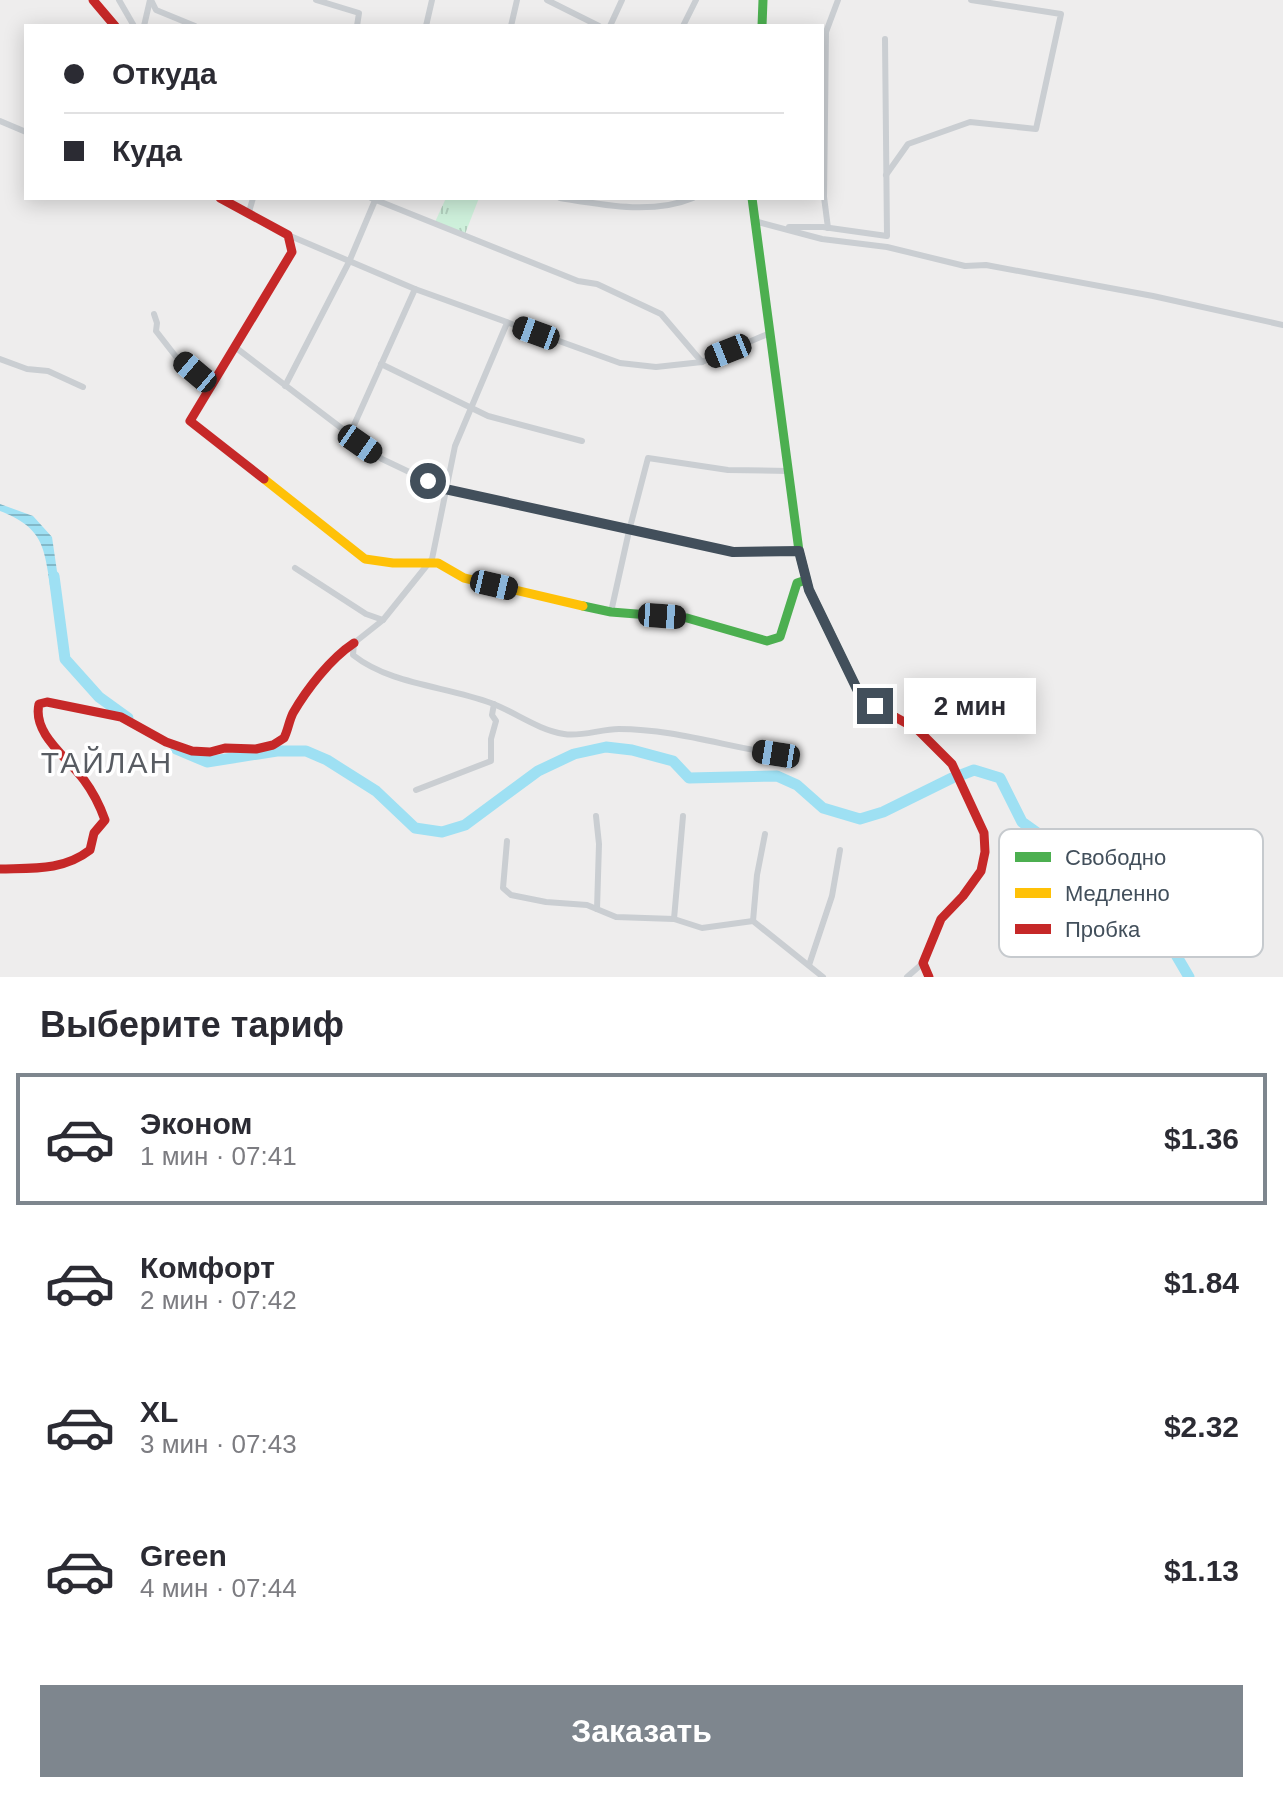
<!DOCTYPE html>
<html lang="ru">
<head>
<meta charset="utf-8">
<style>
	:root { --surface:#fff; --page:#f7f7f7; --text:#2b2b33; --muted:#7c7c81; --line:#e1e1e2; --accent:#7e868e }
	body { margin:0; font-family:Helvetica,sans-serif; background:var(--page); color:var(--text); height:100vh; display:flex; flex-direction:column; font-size:30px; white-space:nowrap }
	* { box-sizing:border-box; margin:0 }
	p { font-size:26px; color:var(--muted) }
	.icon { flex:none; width:44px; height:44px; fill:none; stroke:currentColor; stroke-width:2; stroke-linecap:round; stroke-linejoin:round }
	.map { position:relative; height:977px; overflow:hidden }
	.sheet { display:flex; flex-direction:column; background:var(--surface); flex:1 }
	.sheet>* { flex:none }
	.top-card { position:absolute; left:24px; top:24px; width:800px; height:176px; border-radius:0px; box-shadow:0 4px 20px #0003; display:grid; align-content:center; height:176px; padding:0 40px; background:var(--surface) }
	.end { position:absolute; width:36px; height:36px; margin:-18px; border:10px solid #424f5b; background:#fff; box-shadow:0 0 0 4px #fff }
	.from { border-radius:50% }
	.bubble { position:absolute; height:56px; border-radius:0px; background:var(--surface); box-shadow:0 4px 20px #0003; font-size:26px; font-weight:600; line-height:56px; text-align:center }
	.car { position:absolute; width:24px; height:48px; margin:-24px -12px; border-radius:10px; box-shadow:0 0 6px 2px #0007; background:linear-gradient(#222 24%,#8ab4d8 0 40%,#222 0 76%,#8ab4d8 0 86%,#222 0) }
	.top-card b { display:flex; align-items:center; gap:28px; height:76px; font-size:30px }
	.top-card b+b { border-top:2px solid var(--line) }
	.top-card i { width:20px; height:20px; background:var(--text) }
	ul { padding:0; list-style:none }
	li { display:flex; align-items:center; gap:24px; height:132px; margin:0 16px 12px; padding:0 24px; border:4px solid transparent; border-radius:0px }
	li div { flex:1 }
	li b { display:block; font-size:30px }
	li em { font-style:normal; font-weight:600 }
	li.active { border-color:var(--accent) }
	li>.icon { width:72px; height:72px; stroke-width:1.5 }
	h2 { padding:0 40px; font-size:36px; line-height:96px }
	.action { display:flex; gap:16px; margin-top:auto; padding:16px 40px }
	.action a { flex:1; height:92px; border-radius:0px; background:var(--accent); color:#fff; font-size:32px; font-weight:600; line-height:92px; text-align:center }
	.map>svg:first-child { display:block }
</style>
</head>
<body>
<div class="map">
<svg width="1283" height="977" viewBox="0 0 1283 977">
	<defs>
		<pattern id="grass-tufts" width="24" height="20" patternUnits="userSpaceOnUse" patternTransform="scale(2)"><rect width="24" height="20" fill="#cef0db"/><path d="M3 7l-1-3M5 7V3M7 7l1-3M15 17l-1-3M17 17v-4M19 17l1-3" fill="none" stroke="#b2d0be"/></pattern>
		<pattern id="water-rules" width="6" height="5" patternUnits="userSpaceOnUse" patternTransform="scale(2)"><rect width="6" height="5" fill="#9ee0f3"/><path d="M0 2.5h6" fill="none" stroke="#82b8c8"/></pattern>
	</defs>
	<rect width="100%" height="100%" fill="#eeeded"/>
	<path fill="url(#grass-tufts)" d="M446,198H479L465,234L435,222Z"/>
	<path fill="url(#water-rules)" d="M0,504L33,516L52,537L60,592L51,590C44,547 44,528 0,511Z"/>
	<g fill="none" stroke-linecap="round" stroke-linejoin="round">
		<g stroke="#9ee0f3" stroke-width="11">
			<path d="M54,576L65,659L99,697L128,718"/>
			<path d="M176,749L207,762L277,751H306L327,760L376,791L415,828L442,832L465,825L538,771L574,754L606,747L632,750L673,761L689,778L777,776L797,785L823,808L860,819L883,812L952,778"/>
			<path d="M961,775L974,770L1000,778L1022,822L1050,842L1093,837L1111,846L1125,881L1133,895L1164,879L1176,897L1172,948L1189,977"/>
		</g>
		<g stroke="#caced2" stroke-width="6">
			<path d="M119,0L134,26"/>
			<path d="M151,0L156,10L195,26"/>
			<path d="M316,0L359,13L357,26"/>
			<path d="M547,0L599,26"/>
			<path d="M144,26L150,0"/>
			<path d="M426,26L432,0"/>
			<path d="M511,26L517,0"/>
			<path d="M610,26L622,0"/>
			<path d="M683,26L696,0"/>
			<path d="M0,121L26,132"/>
			<path d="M886,175L908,144L970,122L1036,129L1061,14L971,0"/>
			<path d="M371,198L578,281L597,284L661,314L702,362"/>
			<path d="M560,198C603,205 652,215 693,198"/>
			<path d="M249,212L253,198"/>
			<path d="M758,222L822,239L887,247L965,266L986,265L1153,296L1283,325"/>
			<path d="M789,227H823L887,236L885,39"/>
			<path d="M828,228L824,197L826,32L838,0"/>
			<path d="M288,235L415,289L620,363L656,367L702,362L770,333"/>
			<path d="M154,314L157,323L156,331L177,358L212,387"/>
			<path d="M507,323L455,446L432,559L383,620L354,643L353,655C391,685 446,686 491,703C515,712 538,730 564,734C581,737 601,729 619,729C672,729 724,746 776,754"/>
			<path d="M235,347L382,459L445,489L733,552L799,551"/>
			<path d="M0,359L27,369L48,371L83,387"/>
			<path d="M381,364L488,416L582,441"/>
			<path d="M285,386L349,262L376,198"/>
			<path d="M350,434L415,289"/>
			<path d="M295,568L366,614L383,620"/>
			<path d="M611,612L629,531L648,458L728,470L789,471"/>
			<path d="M416,790L491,761V739L496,721L492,715L494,704"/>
			<path d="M596,816L599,844L597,909"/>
			<path d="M507,841L503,888L511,895L546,902L587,905L616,917L674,919L702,928L753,921L823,977"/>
			<path d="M674,919L683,816"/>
			<path d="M753,921L757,875L765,834"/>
			<path d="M809,965L832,896L840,850"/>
			<path d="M907,977L923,963"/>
		</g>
		<g stroke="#4caf50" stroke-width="9">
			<path d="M762,26L763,0"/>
			<path d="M752,198L799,551L809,590L857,689L875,706L895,717"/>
			<path d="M583,606L611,612L687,618L767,641L780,637L797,583L806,580"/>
		</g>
		<path stroke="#ffc107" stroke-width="9" d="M264,479L365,559L393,563H438L464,578L583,606"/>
		<g stroke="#c62828" stroke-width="9">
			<path d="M93,0L115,26"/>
			<path d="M220,198L288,235L292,252L190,421L264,479"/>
			<path d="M895,717L917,729L952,764L984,833L985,852L981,871L963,896L941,919L923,963L929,977"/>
			<path d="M0,869C32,868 63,871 90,850L94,833L105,820C100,806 93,792 84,780C68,758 32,734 39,704L47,702L121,717L166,742L192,751L210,752L225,748L256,749L273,745L284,738C288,730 289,721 293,713C307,689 330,659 354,643"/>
		</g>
	</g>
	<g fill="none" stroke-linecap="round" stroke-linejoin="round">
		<path stroke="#424f5b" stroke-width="10" d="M428,481L445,489L733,552L799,551L809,590L857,689L875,706"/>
	</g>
	<g text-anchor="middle" stroke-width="7" stroke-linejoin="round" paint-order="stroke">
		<g font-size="30" letter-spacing="2" fill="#585c62" stroke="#fff">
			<text x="107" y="773">ТАЙЛАН</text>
		</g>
	</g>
	<rect x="999" y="829" width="264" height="128" rx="12" fill="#fff" stroke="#c6cace" stroke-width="2"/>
	<rect x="1015" y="852" width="36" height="10" fill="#4caf50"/>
	<rect x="1015" y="888" width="36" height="10" fill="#ffc107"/>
	<rect x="1015" y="924" width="36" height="10" fill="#c62828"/>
	<g font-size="22" fill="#424f5b">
		<text x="1065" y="865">Свободно</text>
		<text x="1065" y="901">Медленно</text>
		<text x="1065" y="937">Пробка</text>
	</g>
</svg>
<i class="end from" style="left:428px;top:481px"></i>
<i class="end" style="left:875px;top:706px"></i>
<div class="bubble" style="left:904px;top:678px;width:132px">2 мин</div>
<i class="car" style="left:536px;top:333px;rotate:290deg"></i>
<i class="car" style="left:728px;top:351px;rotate:248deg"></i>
<i class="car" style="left:195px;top:372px;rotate:310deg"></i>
<i class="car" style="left:360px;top:444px;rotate:125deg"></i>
<i class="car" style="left:494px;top:585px;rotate:103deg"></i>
<i class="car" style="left:662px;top:616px;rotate:94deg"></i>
<i class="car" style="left:776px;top:754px;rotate:279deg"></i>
<div class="top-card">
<b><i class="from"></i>Откуда</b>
<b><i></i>Куда</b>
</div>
</div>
<section class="sheet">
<h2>Выберите тариф</h2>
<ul>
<li class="active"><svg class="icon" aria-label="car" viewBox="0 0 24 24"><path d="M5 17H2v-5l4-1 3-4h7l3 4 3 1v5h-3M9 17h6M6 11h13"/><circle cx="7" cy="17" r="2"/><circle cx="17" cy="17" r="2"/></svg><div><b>Эконом</b><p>1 мин · 07:41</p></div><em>$1.36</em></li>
<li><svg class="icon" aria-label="car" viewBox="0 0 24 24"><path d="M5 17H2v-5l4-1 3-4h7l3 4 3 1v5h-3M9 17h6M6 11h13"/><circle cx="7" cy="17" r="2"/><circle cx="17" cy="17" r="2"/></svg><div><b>Комфорт</b><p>2 мин · 07:42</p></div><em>$1.84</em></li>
<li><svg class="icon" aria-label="car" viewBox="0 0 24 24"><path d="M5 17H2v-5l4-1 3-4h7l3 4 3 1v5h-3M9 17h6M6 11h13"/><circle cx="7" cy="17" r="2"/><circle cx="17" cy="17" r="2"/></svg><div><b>XL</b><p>3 мин · 07:43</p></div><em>$2.32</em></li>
<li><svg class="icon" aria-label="car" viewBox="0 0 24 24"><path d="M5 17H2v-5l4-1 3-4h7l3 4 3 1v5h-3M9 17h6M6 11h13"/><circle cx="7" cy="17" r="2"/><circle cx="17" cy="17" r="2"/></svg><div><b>Green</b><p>4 мин · 07:44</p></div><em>$1.13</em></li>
</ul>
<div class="action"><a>Заказать</a></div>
</section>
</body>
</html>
